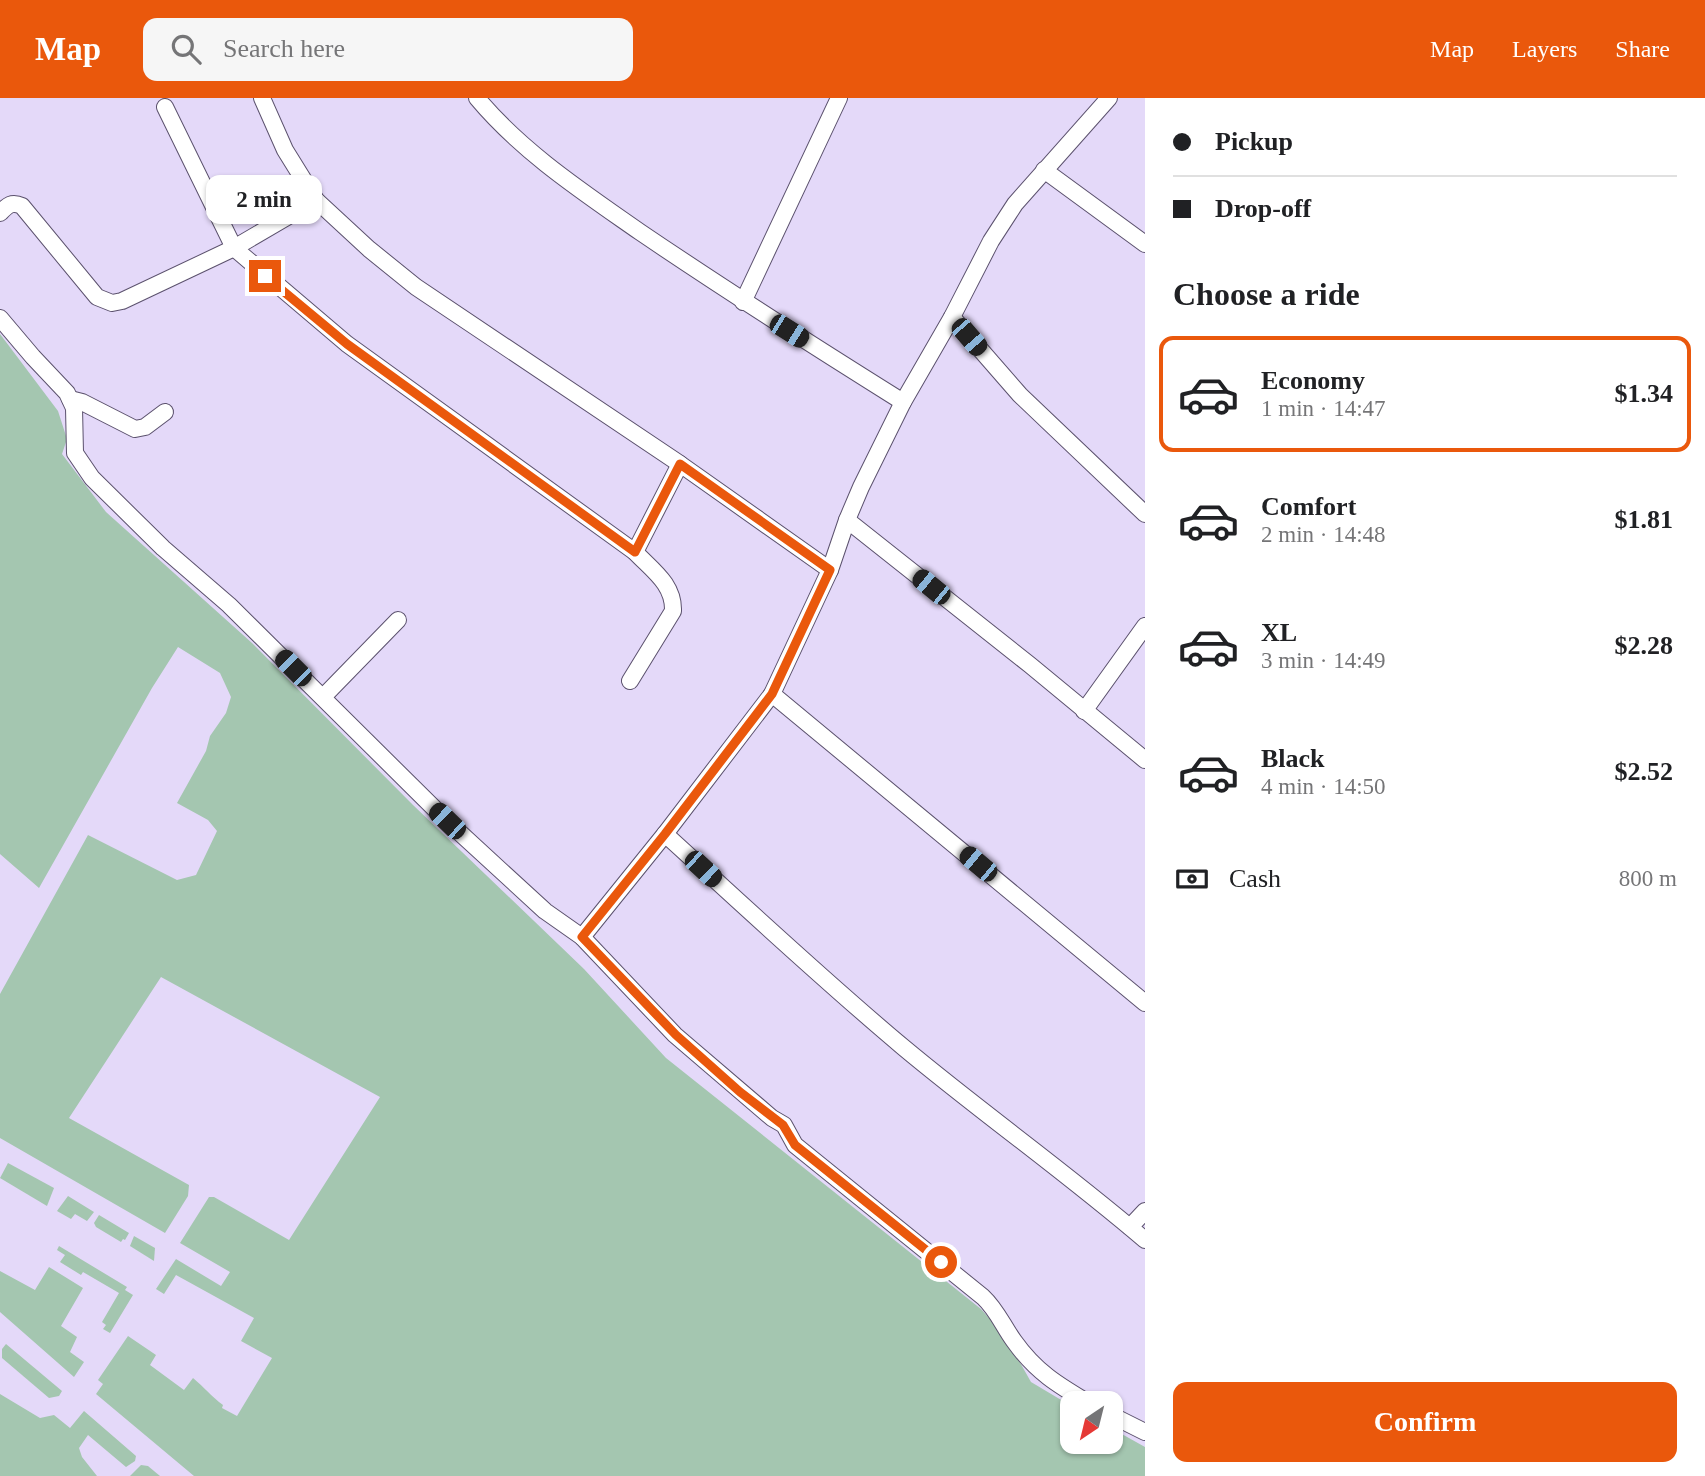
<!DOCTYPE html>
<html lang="en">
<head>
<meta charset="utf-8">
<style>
	:root { --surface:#fff; --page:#f6f6f6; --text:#202124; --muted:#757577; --line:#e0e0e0; --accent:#ea580c }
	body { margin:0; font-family:Georgia,serif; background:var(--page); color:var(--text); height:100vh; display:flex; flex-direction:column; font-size:26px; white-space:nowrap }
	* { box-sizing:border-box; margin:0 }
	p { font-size:23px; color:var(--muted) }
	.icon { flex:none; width:38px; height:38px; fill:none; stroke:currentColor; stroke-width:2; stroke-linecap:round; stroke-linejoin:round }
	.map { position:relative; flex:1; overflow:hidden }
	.details { display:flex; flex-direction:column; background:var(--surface); width:560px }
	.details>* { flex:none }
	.hud { display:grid; align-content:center; height:154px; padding:0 28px; background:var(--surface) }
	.needle { width:46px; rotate:215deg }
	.controls { position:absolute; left:1060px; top:1293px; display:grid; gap:14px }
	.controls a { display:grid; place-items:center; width:63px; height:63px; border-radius:14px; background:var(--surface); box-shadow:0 2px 5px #0004; font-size:35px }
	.end { position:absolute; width:32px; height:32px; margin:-16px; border:9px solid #ea580c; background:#fff; box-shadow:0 0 0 4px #fff }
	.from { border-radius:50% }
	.bubble { position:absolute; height:49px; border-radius:14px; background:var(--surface); box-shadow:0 2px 5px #0004; font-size:23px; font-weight:700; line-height:49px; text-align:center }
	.car { position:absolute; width:21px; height:42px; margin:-21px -10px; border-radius:9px; box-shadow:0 0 5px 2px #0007; background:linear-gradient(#222 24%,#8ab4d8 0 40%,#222 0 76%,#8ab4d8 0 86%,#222 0) }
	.hud b { display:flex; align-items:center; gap:24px; height:66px; font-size:26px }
	.hud b+b { border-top:2px solid var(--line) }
	.hud i { width:18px; height:18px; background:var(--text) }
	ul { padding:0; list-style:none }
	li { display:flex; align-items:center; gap:21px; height:116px; margin:0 14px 10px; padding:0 14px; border:4px solid transparent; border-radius:14px }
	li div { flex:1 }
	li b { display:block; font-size:26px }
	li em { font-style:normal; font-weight:700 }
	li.on { border-color:var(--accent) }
	li>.icon { width:63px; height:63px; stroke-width:1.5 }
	h2 { padding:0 28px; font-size:32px; line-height:84px }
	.pay { display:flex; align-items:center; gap:18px; height:77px; padding:0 28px; font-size:26px }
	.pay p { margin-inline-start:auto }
	.primary-button { display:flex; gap:14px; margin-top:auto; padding:14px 28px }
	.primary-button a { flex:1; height:80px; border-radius:14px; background:var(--accent); color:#fff; font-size:28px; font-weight:700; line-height:80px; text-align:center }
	header { display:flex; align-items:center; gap:42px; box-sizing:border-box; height:98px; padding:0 35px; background:var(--accent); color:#fff }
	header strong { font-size:33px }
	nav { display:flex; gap:38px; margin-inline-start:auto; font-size:24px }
	.search { width:490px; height:63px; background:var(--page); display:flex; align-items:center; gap:18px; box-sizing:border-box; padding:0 24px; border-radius:14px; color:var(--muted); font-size:26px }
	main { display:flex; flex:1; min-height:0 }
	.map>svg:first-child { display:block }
</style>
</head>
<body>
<header>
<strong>Map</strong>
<div class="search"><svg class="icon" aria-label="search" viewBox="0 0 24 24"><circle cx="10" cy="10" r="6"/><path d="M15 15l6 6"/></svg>Search here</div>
<nav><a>Map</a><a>Layers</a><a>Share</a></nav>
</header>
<main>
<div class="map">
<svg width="1145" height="1378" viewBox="0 0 1145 1378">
	<rect width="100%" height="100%" fill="#e4d9f9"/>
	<g fill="#a4c6b0">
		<path d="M0,236L58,313L67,341L62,356L106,414L252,545L413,707L584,871L666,960L981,1211L1005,1238L1031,1284L1073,1309V1344H1111V1330L1145,1349V1378H194L96,1296L103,1286L98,1282L128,1238L156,1257L150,1267L184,1292L193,1280C204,1289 211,1298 223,1307L222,1310L237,1318L272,1260L241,1243L254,1220L176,1177L164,1196L156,1191L176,1161L221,1188L230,1174L180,1145L209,1099H214L289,1142L380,999L161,879L69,1020L189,1087L188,1098L165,1135L0,1040V896L88,737L177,782L196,777L217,733L208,722L177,705L206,653L210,638L226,615L231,599L220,575L178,549L152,590L39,790L0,756Z"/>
		<path d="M8,1065L54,1090L47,1108L0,1080Z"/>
		<path d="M68,1098L94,1114L87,1123L75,1116L71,1121L57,1113Z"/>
		<path d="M99,1117L129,1135L125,1142L123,1141L121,1144L96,1129L94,1125Z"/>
		<path d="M134,1138L155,1150L154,1163L130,1148Z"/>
		<path d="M59,1148L127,1189L125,1192L133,1197L110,1235L103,1231L106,1227L102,1224L119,1195L83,1174L81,1177L60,1164L65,1157L57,1152Z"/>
		<path d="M49,1169L83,1190L61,1228L77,1239L70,1254L84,1264L74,1279L0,1214V1173L35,1192Z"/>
		<path d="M6,1246L62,1293L59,1298L49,1300L2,1260V1251Z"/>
		<path d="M0,1296L40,1320L54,1317L70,1330L84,1313L136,1358L135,1363L126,1369L88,1337L79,1350L82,1359L97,1378H0Z"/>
		<path d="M141,1367L148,1368L160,1378H130Z"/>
	</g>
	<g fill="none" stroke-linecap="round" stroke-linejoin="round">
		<g stroke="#5b516d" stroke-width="18">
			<g id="minor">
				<path d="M262,0L285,52L316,102L369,151L416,189L680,366L830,472"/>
				<path d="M477,0C522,54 583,94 640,134C727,193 815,249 903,304"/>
				<path d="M165,9L234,150L347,246L635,454C652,472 674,486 673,513L630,583"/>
				<path d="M1044,72L1145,146"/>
				<path d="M0,115C7,108 11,103 22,108L97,199L112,205L122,203L234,150L316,102"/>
				<path d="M743,204L839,0"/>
				<path d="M952,219L1020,297L1145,416"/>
				<path d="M0,220L33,259L67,295L74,310L75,355L92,380L163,450L229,507L447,723L545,813L582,839L675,937L772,1020L784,1027L795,1047L983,1199C997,1212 1003,1228 1014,1243C1036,1274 1058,1287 1090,1306"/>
				<path d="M70,301L82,304L135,331L145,329L165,314"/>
				<path d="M847,422L1030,567L1145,662"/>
				<path d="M635,454L680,366"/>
				<path d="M772,596L1145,905"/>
				<path d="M323,599L398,522"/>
				<path d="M1084,613L1145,528"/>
				<path d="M665,736C744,808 822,881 903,949C982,1015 1067,1075 1145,1142"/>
				<path d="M582,839L665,736L772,596L830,472L847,422L861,389L903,304L952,219L991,143L1015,106L1109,0"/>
				<path d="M1130,1129L1145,1113"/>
				<path d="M1111,1317L1145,1334"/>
			</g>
		</g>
		<use href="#minor" stroke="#fff" stroke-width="16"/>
	</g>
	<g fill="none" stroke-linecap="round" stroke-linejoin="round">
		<path stroke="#ea580c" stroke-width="9" d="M265,178L347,246L635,454L680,366L830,472L772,596L665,736L582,839L676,937L740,994L783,1027L795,1047L941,1164"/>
	</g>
</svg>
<div class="controls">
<a><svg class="needle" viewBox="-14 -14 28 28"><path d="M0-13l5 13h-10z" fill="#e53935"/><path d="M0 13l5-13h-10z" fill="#757577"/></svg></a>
</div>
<i class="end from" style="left:941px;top:1164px"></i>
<i class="end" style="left:265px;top:178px"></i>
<div class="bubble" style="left:206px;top:77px;width:116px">2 min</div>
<i class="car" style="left:789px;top:233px;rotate:122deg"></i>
<i class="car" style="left:969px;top:239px;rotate:139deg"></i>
<i class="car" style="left:931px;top:489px;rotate:309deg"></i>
<i class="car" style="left:293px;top:570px;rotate:315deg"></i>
<i class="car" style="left:447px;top:723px;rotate:314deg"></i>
<i class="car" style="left:978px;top:766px;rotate:310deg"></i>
<i class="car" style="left:703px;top:771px;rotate:133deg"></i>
</div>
<section class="details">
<div class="hud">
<b><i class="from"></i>Pickup</b>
<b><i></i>Drop-off</b>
</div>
<h2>Choose a ride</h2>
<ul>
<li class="on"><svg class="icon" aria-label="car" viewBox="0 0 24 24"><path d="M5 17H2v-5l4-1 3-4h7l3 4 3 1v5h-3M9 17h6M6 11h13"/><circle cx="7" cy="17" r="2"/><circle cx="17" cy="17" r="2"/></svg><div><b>Economy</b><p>1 min · 14:47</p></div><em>$1.34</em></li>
<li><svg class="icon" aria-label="car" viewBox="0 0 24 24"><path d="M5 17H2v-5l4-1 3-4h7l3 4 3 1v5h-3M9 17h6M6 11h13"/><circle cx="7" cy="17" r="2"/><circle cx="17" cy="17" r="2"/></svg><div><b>Comfort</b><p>2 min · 14:48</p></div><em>$1.81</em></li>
<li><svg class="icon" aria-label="car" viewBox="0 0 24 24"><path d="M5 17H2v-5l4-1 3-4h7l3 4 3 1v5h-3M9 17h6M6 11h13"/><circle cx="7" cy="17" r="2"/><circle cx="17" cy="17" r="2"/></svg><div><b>XL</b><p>3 min · 14:49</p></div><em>$2.28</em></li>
<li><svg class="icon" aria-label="car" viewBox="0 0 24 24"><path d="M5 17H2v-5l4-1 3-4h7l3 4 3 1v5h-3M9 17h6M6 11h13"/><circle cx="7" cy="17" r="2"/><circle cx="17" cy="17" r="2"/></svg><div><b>Black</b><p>4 min · 14:50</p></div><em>$2.52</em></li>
</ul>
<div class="pay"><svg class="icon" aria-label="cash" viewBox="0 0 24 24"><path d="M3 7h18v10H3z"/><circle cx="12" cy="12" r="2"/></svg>Cash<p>800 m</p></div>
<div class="primary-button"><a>Confirm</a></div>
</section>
</main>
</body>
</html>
